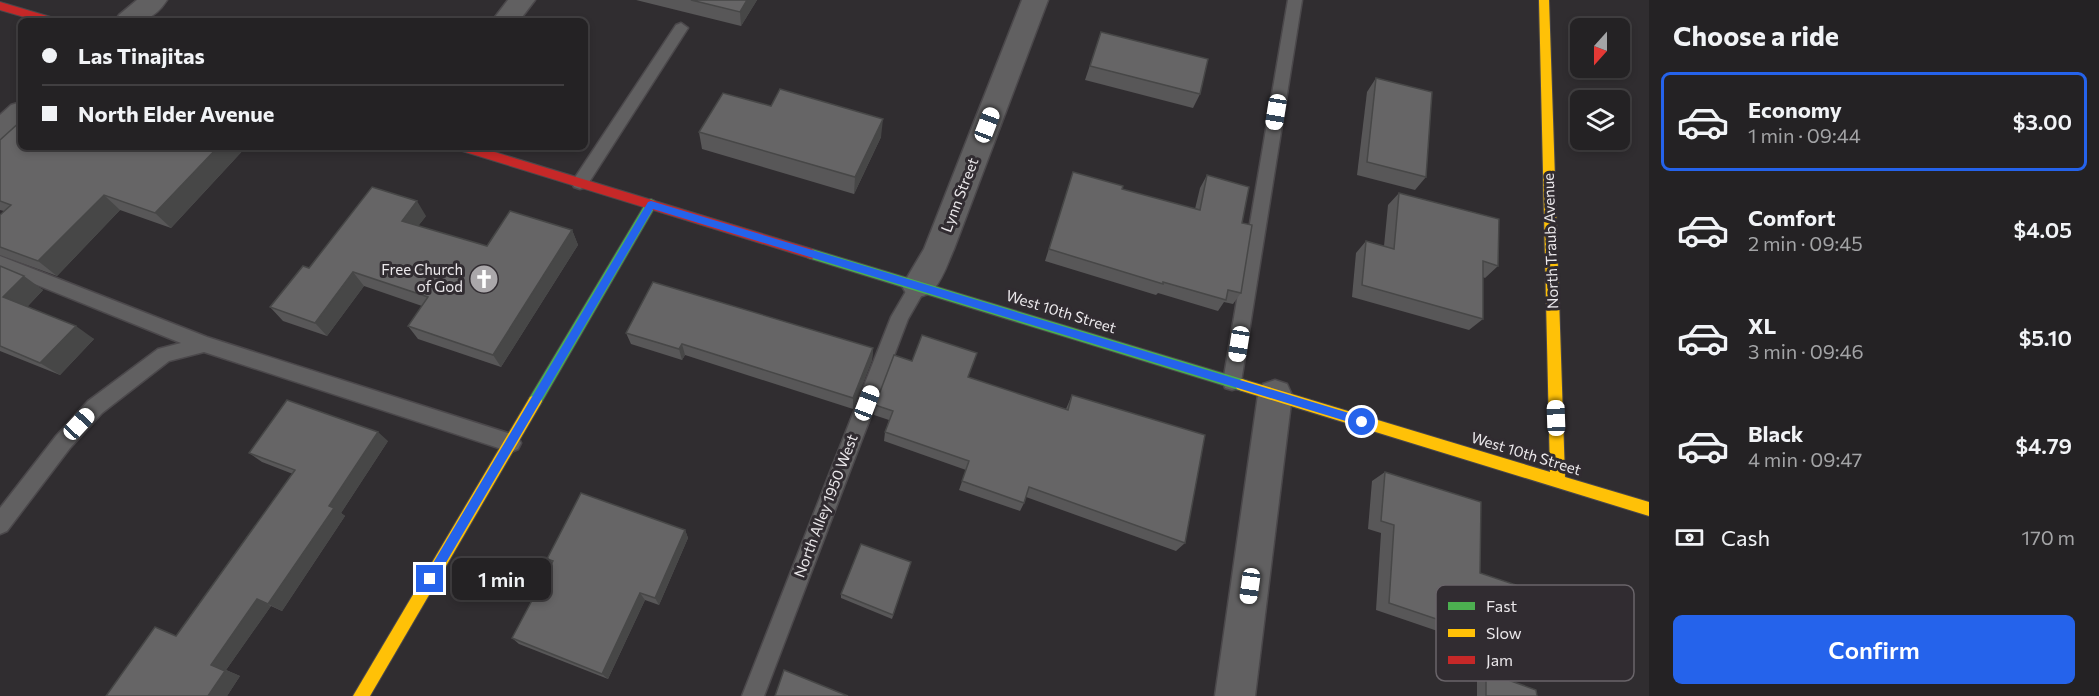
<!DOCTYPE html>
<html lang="en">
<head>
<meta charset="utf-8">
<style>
	:root { --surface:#242224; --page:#2c2a2c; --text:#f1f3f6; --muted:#a3a4a6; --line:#413f41; --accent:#2563eb }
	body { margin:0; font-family:Commissioner,sans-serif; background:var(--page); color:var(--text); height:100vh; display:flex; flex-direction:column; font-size:22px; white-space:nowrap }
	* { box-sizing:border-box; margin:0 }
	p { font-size:20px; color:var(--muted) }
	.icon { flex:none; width:33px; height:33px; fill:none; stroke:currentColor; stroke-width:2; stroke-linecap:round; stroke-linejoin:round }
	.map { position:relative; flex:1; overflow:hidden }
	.sheet { display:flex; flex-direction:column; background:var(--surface); width:450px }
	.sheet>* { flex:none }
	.guide { position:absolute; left:18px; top:18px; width:570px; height:132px; border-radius:9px; box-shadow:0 3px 9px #0003,0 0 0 2px var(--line); display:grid; align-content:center; height:132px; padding:0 24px; background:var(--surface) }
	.needle { width:39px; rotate:201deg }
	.buttons { position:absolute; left:1570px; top:18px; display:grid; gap:12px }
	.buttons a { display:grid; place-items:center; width:60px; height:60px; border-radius:9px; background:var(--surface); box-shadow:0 3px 9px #0003,0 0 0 2px var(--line); font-size:30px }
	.end { position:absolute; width:27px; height:27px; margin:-14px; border:8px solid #2563eb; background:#fff; box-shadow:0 0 0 3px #fff }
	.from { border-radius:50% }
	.bubble { position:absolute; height:42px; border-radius:9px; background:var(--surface); box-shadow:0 3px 9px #0003,0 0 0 2px var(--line); font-size:20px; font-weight:600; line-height:42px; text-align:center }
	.car { position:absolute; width:18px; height:36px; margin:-18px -9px; border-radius:8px; box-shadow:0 0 4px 2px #0007; background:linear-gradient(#fff 24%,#345 0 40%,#fff 0 76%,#345 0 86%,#fff 0) }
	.guide b { display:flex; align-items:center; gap:21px; height:57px; font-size:22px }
	.guide b+b { border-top:2px solid var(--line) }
	.guide i { width:15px; height:15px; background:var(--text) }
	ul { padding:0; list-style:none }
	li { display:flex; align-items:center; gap:18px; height:99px; margin:0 12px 9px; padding:0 12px; border:3px solid transparent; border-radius:9px }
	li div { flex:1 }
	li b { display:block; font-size:22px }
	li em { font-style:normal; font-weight:600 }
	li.current { border-color:var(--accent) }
	li>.icon { width:54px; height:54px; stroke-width:1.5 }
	h2 { padding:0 24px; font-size:27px; line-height:72px }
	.pay { display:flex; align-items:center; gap:15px; height:66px; padding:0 24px; font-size:22px }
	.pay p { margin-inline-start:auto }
	.primary-button { display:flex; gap:12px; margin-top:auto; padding:12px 24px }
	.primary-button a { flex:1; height:69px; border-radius:9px; background:var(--accent); color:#fff; font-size:24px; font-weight:600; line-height:69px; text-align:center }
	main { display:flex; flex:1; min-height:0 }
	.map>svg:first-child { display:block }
</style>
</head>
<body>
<main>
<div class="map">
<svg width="1649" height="696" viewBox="0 0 1649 696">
	<rect width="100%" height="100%" fill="#302d30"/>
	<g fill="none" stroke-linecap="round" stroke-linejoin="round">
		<g stroke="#4b484b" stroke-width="3">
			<g id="lane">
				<path d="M1288,0H1302L1241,382L1239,388L1232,390L1225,388L1223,382Z"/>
				<path d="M681,23L688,28L586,187L580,189L574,187L572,183L574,179L676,25Z"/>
				<path d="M0,256L207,337L511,434L518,437L521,443L518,449L511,452L204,352L169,361L102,413L70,448L7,531L0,534V508L56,436L88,401L158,349L181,343L0,270Z"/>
				<path d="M918,279L924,281L927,286L908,319L764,696H742L891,317L912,281Z"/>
			</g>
		</g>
		<g stroke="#4b484b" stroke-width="3">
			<g id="street">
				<path d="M137,0H167C152,23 139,21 115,21L119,15Z"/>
				<path d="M508,0H535L519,21H492Z"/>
				<path d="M1022,0H1048L954,249C944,271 936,305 907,295L902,286L924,249Z"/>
				<path d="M21,102V128L10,138L0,142V115L11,105Z"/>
				<path d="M1275,380L1287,384L1292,395L1255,696H1215L1258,395L1263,384Z"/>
			</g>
		</g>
		<g stroke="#4b484b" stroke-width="2">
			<g id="fast">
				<path d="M651,199L655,201L657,204L655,207L540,405L535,407L530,405L528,401L530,397L647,201Z"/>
				<path d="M812,249L1242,379L1247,381L1249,385L1247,389L1242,391L808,258L806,254Z"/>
			</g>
		</g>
		<g stroke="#4b484b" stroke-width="2">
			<g id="slow">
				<path d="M1539,0H1549L1565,477L1649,502V516L1242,391L1237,389L1235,385L1237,381L1242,379L1550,472Z"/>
				<path d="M535,395L540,397L542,401L540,405L370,696H353L530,397Z"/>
			</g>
		</g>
		<g stroke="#4b484b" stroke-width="2">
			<g id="jam">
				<path d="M0,2L54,18L55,21H38L0,10Z"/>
				<path d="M457,147H478L812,249L818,254L812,259L459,150Z"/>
			</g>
		</g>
		<use href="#lane" fill="#616061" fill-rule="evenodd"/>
		<use href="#street" fill="#616061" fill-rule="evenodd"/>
		<use href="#fast" fill="#4caf50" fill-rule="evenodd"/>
		<use href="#slow" fill="#ffc107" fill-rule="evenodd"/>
		<use href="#jam" fill="#c62828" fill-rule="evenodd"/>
	</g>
	<g fill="#585758">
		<path d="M636,0H757L741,26Z"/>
		<path d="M1101,32L1200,94L1193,108L1085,80Z"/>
		<path d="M1376,78L1426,177L1415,190L1357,175L1367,92Z"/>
		<path d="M699,132L881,137L854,194L702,149Z"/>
		<path d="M0,140L246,147L171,228L120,210L57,276L0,255V215L4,211L0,210Z"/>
		<path d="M1207,175L1242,223L1241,293L1233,304L1224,302L1218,311L1158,293L1156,295L1045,261L1069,185L1122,189L1195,209L1200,188Z"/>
		<path d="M1399,193L1498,266L1485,278L1483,277V319L1469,330L1352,297L1356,253L1366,241L1384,246L1388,205Z"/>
		<path d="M426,216L418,226L487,246L572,230L578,245L501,367L418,339L408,326L422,306L364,286L327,336L283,321L270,307L309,268Z"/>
		<path d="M0,266L43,290L27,307L94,339L60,375L0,351Z"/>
		<path d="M626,333L873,348L872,360L853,409L685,355L682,360L631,344Z"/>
		<path d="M969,378L1066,409L1072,395L1185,543L1176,551L1026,497L1024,503L1020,511L959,490L966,470L884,441L885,432L889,420L874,415L875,405Z"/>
		<path d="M388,441L341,513L345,516L282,611L271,606L226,670L240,676L227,696H106L177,636L293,474L262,462L249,453Z"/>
		<path d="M1385,472L1480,573L1516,646L1499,652L1376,610L1381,533L1368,529L1372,481Z"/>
		<path d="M685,530L688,538L659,605L645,600L608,679L519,644L512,638L551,564L547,559Z"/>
		<path d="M911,562L892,619L841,598V594Z"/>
		<path d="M1486,672L1537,696H1477V675Z"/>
	</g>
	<g fill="#474747">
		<path d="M747,0H757L741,26L740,12Z"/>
		<path d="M883,119L881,137L854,194L855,177Z"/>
		<path d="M218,147H246L171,228L155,213Z"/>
		<path d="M104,195L120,210L57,276L38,261Z"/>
		<path d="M417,201L426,216L411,235L402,221Z"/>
		<path d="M572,230L578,245L501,367L493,355Z"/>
		<path d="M353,272L364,286L327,336L315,323Z"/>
		<path d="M24,276L43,290L23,311L3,297Z"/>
		<path d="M76,326L94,339L60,375L40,363Z"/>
		<path d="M682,344L685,355L682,360L679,349Z"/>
		<path d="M873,348L872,360L853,409V398Z"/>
		<path d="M378,432L388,441L341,513L345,516L282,611L268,604L329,506Z"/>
		<path d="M685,530L688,538L659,605L655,598Z"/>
		<path d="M640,593L645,600L608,679L602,674Z"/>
		<path d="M257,599L271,606L226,670L240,676L227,696H208L211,665Z"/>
	</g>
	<g fill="#666566" stroke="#474747" stroke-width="1.5">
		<path d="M691,0H747L740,12Z"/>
		<path d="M1101,32L1208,59L1200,94L1090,66Z"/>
		<path d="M1376,78L1432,92L1426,177L1367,162Z"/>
		<path d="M780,89L883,119L855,177L699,132L723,93L771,106Z"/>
		<path d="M21,121V147H218L155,213L104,195L38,261L0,247V215L11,205L0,201V140Z"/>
		<path d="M1073,172L1123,186L1122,189L1200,210L1207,175L1249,187L1242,223L1252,225L1241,293L1228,290L1226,300L1163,282V284L1049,249Z"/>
		<path d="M372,187L417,201L402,221L487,246L510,211L572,230L493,355L408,326L428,297L353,272L315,323L270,307L303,266L309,268Z"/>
		<path d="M1399,193L1499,219L1498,266L1483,261V319L1362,285L1366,241L1394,249Z"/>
		<path d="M0,266L24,276L3,297L76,326L40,363L0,346Z"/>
		<path d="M653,282L873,348L853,398L682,344L679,349L626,333Z"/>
		<path d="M922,335L977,353L968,377L1068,410L1072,395L1205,435L1185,543L1029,487L1024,503L962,481L969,461L885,432L893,411L875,405L894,355L912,361Z"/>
		<path d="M287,400L378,432L329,506L334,508L268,604L257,599L211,665L225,671L208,696H106L155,627L176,636L295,470L249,453Z"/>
		<path d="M1385,472L1481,502L1480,573L1516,585V646L1389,603L1394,525L1381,521Z"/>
		<path d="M581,493L685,530L655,598L640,593L602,674L512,638L553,561L547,559Z"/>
		<path d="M861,544L911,562L893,615L841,594Z"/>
		<path d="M784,670L848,696H775Z"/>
		<path d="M1486,672L1536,690L1537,696H1486Z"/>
	</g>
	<path fill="#2563eb" d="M651,201L1362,417L1367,422L1362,426L653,209L434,583H426V575L648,202Z"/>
	<defs>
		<g id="church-disc" transform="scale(1.5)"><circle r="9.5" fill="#aaa7aa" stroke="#312c31"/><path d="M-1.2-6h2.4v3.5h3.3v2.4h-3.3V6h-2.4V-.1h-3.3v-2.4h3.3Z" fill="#fff"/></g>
	</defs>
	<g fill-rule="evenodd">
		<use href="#church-disc" x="484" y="279"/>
	</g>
	<g text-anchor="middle" stroke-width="6" stroke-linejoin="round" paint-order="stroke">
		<g font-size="15" fill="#ebe8eb" stroke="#312c31">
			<text transform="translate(960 195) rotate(-69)" y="5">Lynn Street</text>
			<text transform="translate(1551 241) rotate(-92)" y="5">North Traub Avenue</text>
			<text transform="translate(1061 312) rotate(17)" y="5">West 10th Street</text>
			<text transform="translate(1526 454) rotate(17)" y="5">West 10th Street</text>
			<text transform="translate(826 506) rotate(-69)" y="5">North Alley 1950 West</text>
		</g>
		<g font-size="15" fill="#ebe8eb" stroke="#312c31" text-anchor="end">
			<text x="463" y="275">Free Church<tspan x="463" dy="17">of God</tspan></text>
		</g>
	</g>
	<rect x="1436" y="585" width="198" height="96" rx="9" fill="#312c31" stroke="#696469" stroke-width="1.5"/>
	<rect x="1448" y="602" width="27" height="8" fill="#4caf50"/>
	<rect x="1448" y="629" width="27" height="8" fill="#ffc107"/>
	<rect x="1448" y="656" width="27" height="8" fill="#c62828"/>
	<g font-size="16" fill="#ebe8eb">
		<text x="1486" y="612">Fast</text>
		<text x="1486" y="639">Slow</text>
		<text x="1486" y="666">Jam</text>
	</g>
</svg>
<div class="buttons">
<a><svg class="needle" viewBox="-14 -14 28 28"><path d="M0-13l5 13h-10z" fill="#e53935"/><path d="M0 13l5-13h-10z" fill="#a3a4a6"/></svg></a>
<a><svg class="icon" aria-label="layers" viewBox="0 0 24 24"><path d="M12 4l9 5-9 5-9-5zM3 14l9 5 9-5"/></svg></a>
</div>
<i class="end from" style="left:1362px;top:422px"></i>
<i class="end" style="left:430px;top:579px"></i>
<div class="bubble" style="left:452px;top:558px;width:99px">1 min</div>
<i class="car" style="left:1276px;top:112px;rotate:189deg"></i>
<i class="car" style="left:987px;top:125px;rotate:21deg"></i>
<i class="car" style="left:1239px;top:344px;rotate:189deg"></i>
<i class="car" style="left:867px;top:403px;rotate:21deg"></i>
<i class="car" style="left:1556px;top:418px;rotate:358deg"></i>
<i class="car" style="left:79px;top:424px;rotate:43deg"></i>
<i class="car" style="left:1250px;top:586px;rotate:188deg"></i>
<div class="guide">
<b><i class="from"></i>Las Tinajitas</b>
<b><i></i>North Elder Avenue</b>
</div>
</div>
<section class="sheet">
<h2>Choose a ride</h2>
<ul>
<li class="current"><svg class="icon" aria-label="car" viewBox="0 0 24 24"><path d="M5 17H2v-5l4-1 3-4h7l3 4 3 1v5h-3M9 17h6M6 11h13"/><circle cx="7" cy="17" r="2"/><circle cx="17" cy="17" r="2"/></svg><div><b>Economy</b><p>1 min · 09:44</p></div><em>$3.00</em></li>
<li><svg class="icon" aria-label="car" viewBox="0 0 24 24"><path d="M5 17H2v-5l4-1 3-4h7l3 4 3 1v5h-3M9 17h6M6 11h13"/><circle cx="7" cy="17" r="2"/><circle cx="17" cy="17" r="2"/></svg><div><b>Comfort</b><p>2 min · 09:45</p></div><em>$4.05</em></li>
<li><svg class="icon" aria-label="car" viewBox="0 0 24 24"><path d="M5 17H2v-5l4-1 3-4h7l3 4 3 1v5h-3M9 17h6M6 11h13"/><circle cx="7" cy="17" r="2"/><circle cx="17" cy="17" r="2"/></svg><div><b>XL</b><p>3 min · 09:46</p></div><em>$5.10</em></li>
<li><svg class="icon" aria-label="car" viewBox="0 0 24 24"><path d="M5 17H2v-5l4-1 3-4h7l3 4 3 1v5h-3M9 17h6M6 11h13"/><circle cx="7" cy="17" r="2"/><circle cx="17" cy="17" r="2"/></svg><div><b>Black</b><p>4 min · 09:47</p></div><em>$4.79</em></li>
</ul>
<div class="pay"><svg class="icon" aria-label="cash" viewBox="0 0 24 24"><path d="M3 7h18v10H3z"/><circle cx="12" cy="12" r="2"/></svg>Cash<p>170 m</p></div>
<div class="primary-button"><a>Confirm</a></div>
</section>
</main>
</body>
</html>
